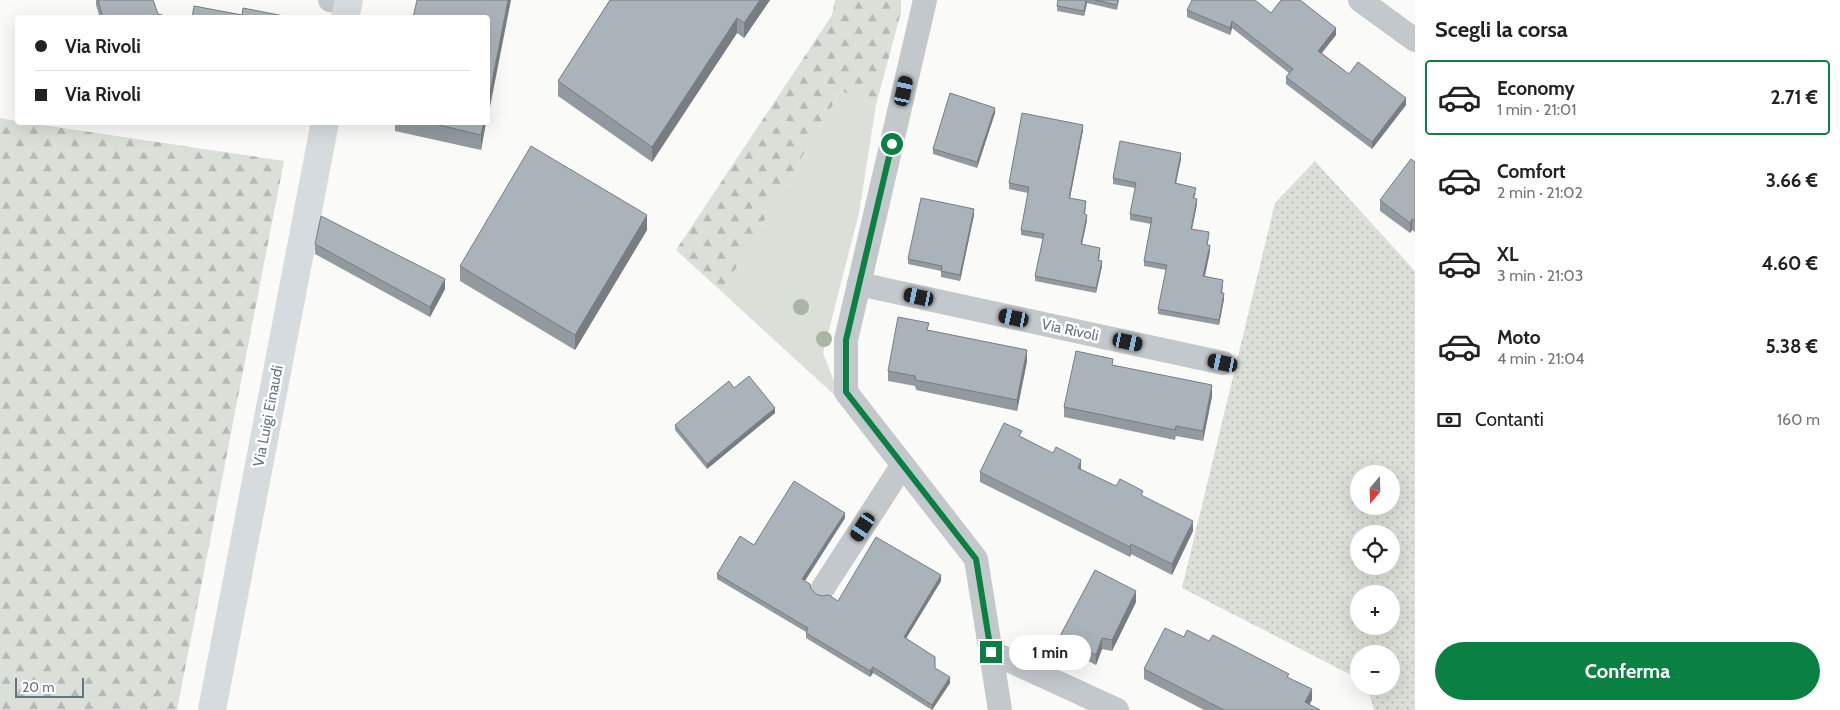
<!DOCTYPE html>
<html lang="it">
<head>
<meta charset="utf-8">
<style>
	:root { --surface:#fff; --page:#f6f6f6; --text:#222; --muted:#767676; --line:#e0e0e0; --accent:#0b8043 }
	body { margin:0; font-family:Cabin,sans-serif; background:var(--page); color:var(--text); height:100vh; display:flex; flex-direction:column; font-size:19px; white-space:nowrap }
	* { box-sizing:border-box; margin:0 }
	p { font-size:16px; color:var(--muted) }
	.icon { flex:none; width:28px; height:28px; fill:none; stroke:currentColor; stroke-width:2; stroke-linecap:round; stroke-linejoin:round }
	.map { position:relative; flex:1; overflow:hidden }
	.sheet { display:flex; flex-direction:column; background:var(--surface); width:425px }
	.sheet>* { flex:none }
	.guide { position:absolute; left:15px; top:15px; width:475px; height:110px; border-radius:5px; box-shadow:0 5px 20px #0002; display:grid; align-content:center; height:110px; padding:0 20px; background:var(--surface) }
	.needle { width:32px; rotate:199deg }
	.controls { position:absolute; left:1350px; top:465px; display:grid; gap:10px }
	.controls a { display:grid; place-items:center; width:50px; height:50px; border-radius:50%; background:var(--surface); box-shadow:0 5px 20px #0002; font-size:25px }
	.scale { position:absolute; left:15px; bottom:12px; width:69px; box-sizing:border-box; padding-left:5px; border:2px solid #657683; border-top:0; font-size:14px; line-height:18px; white-space:nowrap; color:#657683; -webkit-text-stroke:4px #fff; paint-order:stroke }
	.end { position:absolute; width:22px; height:22px; margin:-11px; border:6px solid #0b8043; background:#fff; box-shadow:0 0 0 2px #fff }
	.from { border-radius:50% }
	.bubble { position:absolute; height:35px; border-radius:18px; background:var(--surface); box-shadow:0 5px 20px #0002; font-size:16px; font-weight:700; line-height:35px; text-align:center }
	.car { position:absolute; width:15px; height:30px; margin:-15px -8px; border-radius:6px; box-shadow:0 0 4px 1px #0007; background:linear-gradient(#222 24%,#8ab4d8 0 40%,#222 0 76%,#8ab4d8 0 86%,#222 0) }
	.guide b { display:flex; align-items:center; gap:18px; height:48px; font-size:19px }
	.guide b+b { border-top:1px solid var(--line) }
	.guide i { width:12px; height:12px; background:var(--text) }
	ul { padding:0; list-style:none }
	li { display:flex; align-items:center; gap:15px; height:75px; margin:0 10px 8px; padding:0 10px; border:2px solid transparent; border-radius:5px }
	li div { flex:1 }
	li b { display:block; font-size:19px }
	li em { font-style:normal; font-weight:700 }
	li.on { border-color:var(--accent) }
	li>.icon { width:45px; height:45px; stroke-width:1.5 }
	h2 { padding:0 20px; font-size:22px; line-height:60px }
	.pay { display:flex; align-items:center; gap:12px; height:55px; padding:0 20px; font-size:19px }
	.pay p { margin-inline-start:auto }
	.button { display:flex; gap:10px; margin-top:auto; padding:10px 20px }
	.button a { flex:1; height:58px; border-radius:30px; background:var(--accent); color:#fff; font-size:20px; font-weight:700; line-height:58px; text-align:center }
	main { display:flex; flex:1; min-height:0 }
	.map>svg:first-child { display:block }
</style>
</head>
<body>
<main>
<div class="map">
<svg width="1415" height="710" viewBox="0 0 1415 710">
	<defs>
		<pattern id="forest-firs" width="22" height="20" patternUnits="userSpaceOnUse" patternTransform="scale(1.25)"><rect width="22" height="20" fill="#dadfd7"/><path d="M5 1l3.5 6h-7zM16 11l3.5 6h-7z" fill="#b4b9b4"/></pattern>
		<pattern id="park-dots" width="8" height="8" patternUnits="userSpaceOnUse" patternTransform="scale(1.25)"><rect width="8" height="8" fill="#dadfd7"/><path d="M2 2h.1M6 6h.1" fill="none" stroke="#b4b9b4" stroke-width="1.8" stroke-linecap="round"/></pattern>
	</defs>
	<rect width="100%" height="100%" fill="#fafaf8"/>
	<path fill="#dadfd7" d="M841,91L876,105L859,213L823,353L842,402L722,292Z"/>
	<g fill="url(#forest-firs)">
		<path d="M835,0H901V12L876,105L841,91L722,292L676,250L832,15Z"/>
		<path d="M0,118L17,121L18,122L29,123L284,161L177,710H0Z"/>
	</g>
	<path fill="url(#park-dots)" fill-rule="evenodd" d="M1315,161L1415,271V710H1374L1367,686H1391V654H1359V679L1182,588L1275,203ZM1359,474H1391V506H1359ZM1359,534H1391V566H1359ZM1359,594H1391V626H1359Z"/>
	<g fill="none" stroke-linecap="round" stroke-linejoin="round">
		<g stroke="#c3c8cc" stroke-width="24">
			<path d="M330,0L348,4"/>
			<path d="M925,0L846,340V392L976,559L1000,710"/>
			<path d="M1360,0L1415,40"/>
			<path d="M859,284L1223,363"/>
			<path d="M823,588L902,466"/>
			<path d="M991,652L1117,710"/>
		</g>
		<g stroke="#d6dbdf" stroke-width="28">
			<path d="M345,18L349,0"/>
			<path d="M212,710L325,122"/>
		</g>
	</g>
	<g fill="#aab4a7">
		<circle cx="801" cy="307" r="8"/>
		<circle cx="824" cy="339" r="8"/>
	</g>
	<g fill="#929a9f">
		<path d="M96,0H153L158,14L173,18H100L96,5Z"/>
		<path d="M610,0H770L744,38L737,33L652,162L558,96V81Z"/>
		<path d="M1058,0H1119L1117,10L1087,3L1084,16L1057,11Z"/>
		<path d="M1187,10L1271,13L1336,35L1322,53L1349,74L1406,105L1372,149L1286,84V77L1289,73L1232,28L1230,35L1187,17Z"/>
		<path d="M995,113L977,168L933,154V149Z"/>
		<path d="M395,122H486L481,150L395,131Z"/>
		<path d="M1083,130L1070,198L1086,207L1085,214L1087,220L1082,244L1100,253L1099,261L1102,266L1096,293L1035,281V276L1043,239L1021,235V230L1028,193L1009,189V183Z"/>
		<path d="M1181,159L1176,183L1196,193L1194,199L1197,204L1192,229L1209,238L1207,245L1210,251L1205,277L1223,286L1222,293L1224,299L1219,325L1158,314V309L1166,270L1144,266V261L1151,224L1130,220V214L1135,188L1113,184V178Z"/>
		<path d="M1415,162V232L1412,230L1410,233L1380,211V200Z"/>
		<path d="M974,215L960,281L941,277V271L908,264V259Z"/>
		<path d="M647,230L575,350L460,281V266Z"/>
		<path d="M315,244L445,289L430,317L315,254Z"/>
		<path d="M929,330L1027,361L1017,411L916,390L915,386L888,381V371Z"/>
		<path d="M1113,365L1212,396L1203,441L1176,436L1175,440L1064,417V407Z"/>
		<path d="M775,413L707,469L675,430V425Z"/>
		<path d="M1022,437L1081,470L1116,486L1143,496L1193,531L1172,575L1131,554L1130,557L980,482V472Z"/>
		<path d="M845,518L805,581L816,594L838,601L941,581L906,638L950,683L932,710L873,673L870,677L806,638V632L717,579V574L754,545Z"/>
		<path d="M1136,602L1112,651L1102,649L1096,665L1060,647V636Z"/>
		<path d="M1184,637L1209,641L1289,678L1312,700L1309,704L1320,710H1204L1144,679V669Z"/>
	</g>
	<g fill="#777d82">
		<path d="M508,0H511L488,117V102Z"/>
		<path d="M760,0H770L744,38V23Z"/>
		<path d="M1086,0L1087,3L1084,16V11Z"/>
		<path d="M737,18V33L652,162V147Z"/>
		<path d="M1232,21V28L1230,35V28Z"/>
		<path d="M1336,28V35L1318,57V51Z"/>
		<path d="M1406,98V105L1372,149V142Z"/>
		<path d="M995,108V113L977,168V162Z"/>
		<path d="M484,122H486L481,150V135Z"/>
		<path d="M1083,125V130L1069,203V198Z"/>
		<path d="M1181,153V159L1175,188V183Z"/>
		<path d="M1197,199V204L1191,234V229Z"/>
		<path d="M974,209V215L960,281V275Z"/>
		<path d="M647,215V230L575,350V335Z"/>
		<path d="M1087,215V220L1081,249V244Z"/>
		<path d="M1412,219V230L1410,233V223Z"/>
		<path d="M1210,245V251L1203,282V276Z"/>
		<path d="M1102,261V266L1096,293V288Z"/>
		<path d="M445,279V289L430,317V307Z"/>
		<path d="M1224,293V299L1219,325V320Z"/>
		<path d="M1027,350V361L1017,411V400Z"/>
		<path d="M1212,385V396L1203,441V431Z"/>
		<path d="M775,408V413L707,469V464Z"/>
		<path d="M1081,460V470L1078,468Z"/>
		<path d="M845,513V518L802,585V579Z"/>
		<path d="M1193,521V531L1172,575V564Z"/>
		<path d="M1131,544V554L1130,557V547Z"/>
		<path d="M941,575V581L904,642V637Z"/>
		<path d="M1136,591V602L1112,651V640Z"/>
		<path d="M1102,638V649L1096,665V655Z"/>
		<path d="M873,667V673L870,677V671Z"/>
		<path d="M950,677V683L932,710V705Z"/>
		<path d="M1312,689V700L1306,710L1305,702Z"/>
	</g>
	<g fill="#aab3b9" stroke="#777d82">
		<path d="M98,0H153L158,14L173,18H103Z"/>
		<path d="M417,0H508L488,102V18H413Z"/>
		<path d="M610,0H760L744,23L737,18L652,147L558,81Z"/>
		<path d="M1058,0H1086L1084,11L1057,6Z"/>
		<path d="M1095,0H1118L1117,5Z"/>
		<path d="M1192,0H1255L1271,13L1281,0H1300L1336,28L1318,51L1349,74L1358,62L1406,98L1372,142L1286,77L1293,69L1232,21L1230,28L1187,10Z"/>
		<path d="M194,6L242,15L243,8L289,17L192,18Z"/>
		<path d="M950,93L995,108L977,162L933,149Z"/>
		<path d="M1022,113L1083,125L1069,198L1086,201L1084,214L1087,215L1081,244L1100,248L1098,260L1102,261L1096,288L1035,276L1044,234L1021,230L1029,187L1009,183Z"/>
		<path d="M426,122H484L481,135Z"/>
		<path d="M1120,141L1181,153L1175,183L1196,188L1193,198L1197,199L1191,229L1209,232L1207,245H1210L1203,276L1223,280L1221,293H1224L1219,320L1158,309L1167,265L1144,261L1152,218L1130,214L1136,183L1113,178Z"/>
		<path d="M531,146L647,215L575,335L460,266Z"/>
		<path d="M1411,159L1415,162V221L1412,219L1410,223L1380,200Z"/>
		<path d="M921,198L974,209L960,275L941,271L942,266L908,259Z"/>
		<path d="M321,216L445,279L430,307L315,244Z"/>
		<path d="M898,317L929,323L927,330L1027,350L1017,400L916,380L915,376L888,371Z"/>
		<path d="M1076,351L1113,359L1112,365L1212,385L1203,431L1176,426L1175,430L1064,407Z"/>
		<path d="M749,376L775,408L707,464L675,425L729,381L734,388Z"/>
		<path d="M1004,423L1022,431L1019,436L1053,453L1056,447L1081,460L1078,468L1116,486L1120,479L1143,491L1141,495L1193,521L1172,564L1131,544L1130,547L980,472Z"/>
		<path d="M794,481L845,513L802,579L810,584L811,589L816,594L822,596L829,595L838,601L876,537L941,575L904,637L935,657V668L950,677L932,705L873,667L870,671L806,633L808,628L717,574L740,536L754,545Z"/>
		<path d="M1095,570L1136,591L1112,640L1102,638L1096,655L1060,636Z"/>
		<path d="M1165,628L1184,637L1187,630L1209,641L1213,635L1289,674L1287,677L1312,689L1305,702L1320,710H1224L1144,669Z"/>
	</g>
	<g fill="none" stroke-linecap="round" stroke-linejoin="round">
		<path stroke="#0b8043" stroke-width="6" d="M892,144L846,340V392L976,559L991,652"/>
	</g>
	<g text-anchor="middle" stroke-width="5" stroke-linejoin="round" paint-order="stroke">
		<g font-size="15" fill="#657683" stroke="#fff">
			<text transform="translate(1070 330) rotate(12)" y="5">Via Rivoli</text>
			<text transform="translate(268 416) rotate(-79)" y="5">Via Luigi Einaudi</text>
		</g>
	</g>
</svg>
<div class="controls">
<a><svg class="needle" viewBox="-14 -14 28 28"><path d="M0-13l5 13h-10z" fill="#e53935"/><path d="M0 13l5-13h-10z" fill="#767676"/></svg></a>
<a><svg class="icon" aria-label="locate" viewBox="0 0 24 24"><circle cx="12" cy="12" r="6"/><path d="M12 2v4M12 18v4M2 12h4M18 12h4"/></svg></a>
<a>+</a>
<a>−</a>
</div>
<div class="scale">20 m</div>
<i class="end from" style="left:892px;top:144px"></i>
<i class="end" style="left:991px;top:652px"></i>
<div class="bubble" style="left:1009px;top:635px;width:82px">1 min</div>
<i class="car" style="left:904px;top:91px;rotate:12deg"></i>
<i class="car" style="left:919px;top:297px;rotate:282deg"></i>
<i class="car" style="left:1014px;top:318px;rotate:282deg"></i>
<i class="car" style="left:1128px;top:342px;rotate:102deg"></i>
<i class="car" style="left:1223px;top:363px;rotate:282deg"></i>
<i class="car" style="left:863px;top:527px;rotate:213deg"></i>
<div class="guide">
<b><i class="from"></i>Via Rivoli</b>
<b><i></i>Via Rivoli</b>
</div>
</div>
<section class="sheet">
<h2>Scegli la corsa</h2>
<ul>
<li class="on"><svg class="icon" aria-label="car" viewBox="0 0 24 24"><path d="M5 17H2v-5l4-1 3-4h7l3 4 3 1v5h-3M9 17h6M6 11h13"/><circle cx="7" cy="17" r="2"/><circle cx="17" cy="17" r="2"/></svg><div><b>Economy</b><p>1 min · 21:01</p></div><em>2.71 €</em></li>
<li><svg class="icon" aria-label="car" viewBox="0 0 24 24"><path d="M5 17H2v-5l4-1 3-4h7l3 4 3 1v5h-3M9 17h6M6 11h13"/><circle cx="7" cy="17" r="2"/><circle cx="17" cy="17" r="2"/></svg><div><b>Comfort</b><p>2 min · 21:02</p></div><em>3.66 €</em></li>
<li><svg class="icon" aria-label="car" viewBox="0 0 24 24"><path d="M5 17H2v-5l4-1 3-4h7l3 4 3 1v5h-3M9 17h6M6 11h13"/><circle cx="7" cy="17" r="2"/><circle cx="17" cy="17" r="2"/></svg><div><b>XL</b><p>3 min · 21:03</p></div><em>4.60 €</em></li>
<li><svg class="icon" aria-label="car" viewBox="0 0 24 24"><path d="M5 17H2v-5l4-1 3-4h7l3 4 3 1v5h-3M9 17h6M6 11h13"/><circle cx="7" cy="17" r="2"/><circle cx="17" cy="17" r="2"/></svg><div><b>Moto</b><p>4 min · 21:04</p></div><em>5.38 €</em></li>
</ul>
<div class="pay"><svg class="icon" aria-label="cash" viewBox="0 0 24 24"><path d="M3 7h18v10H3z"/><circle cx="12" cy="12" r="2"/></svg>Contanti<p>160 m</p></div>
<div class="button"><a>Conferma</a></div>
</section>
</main>
</body>
</html>
